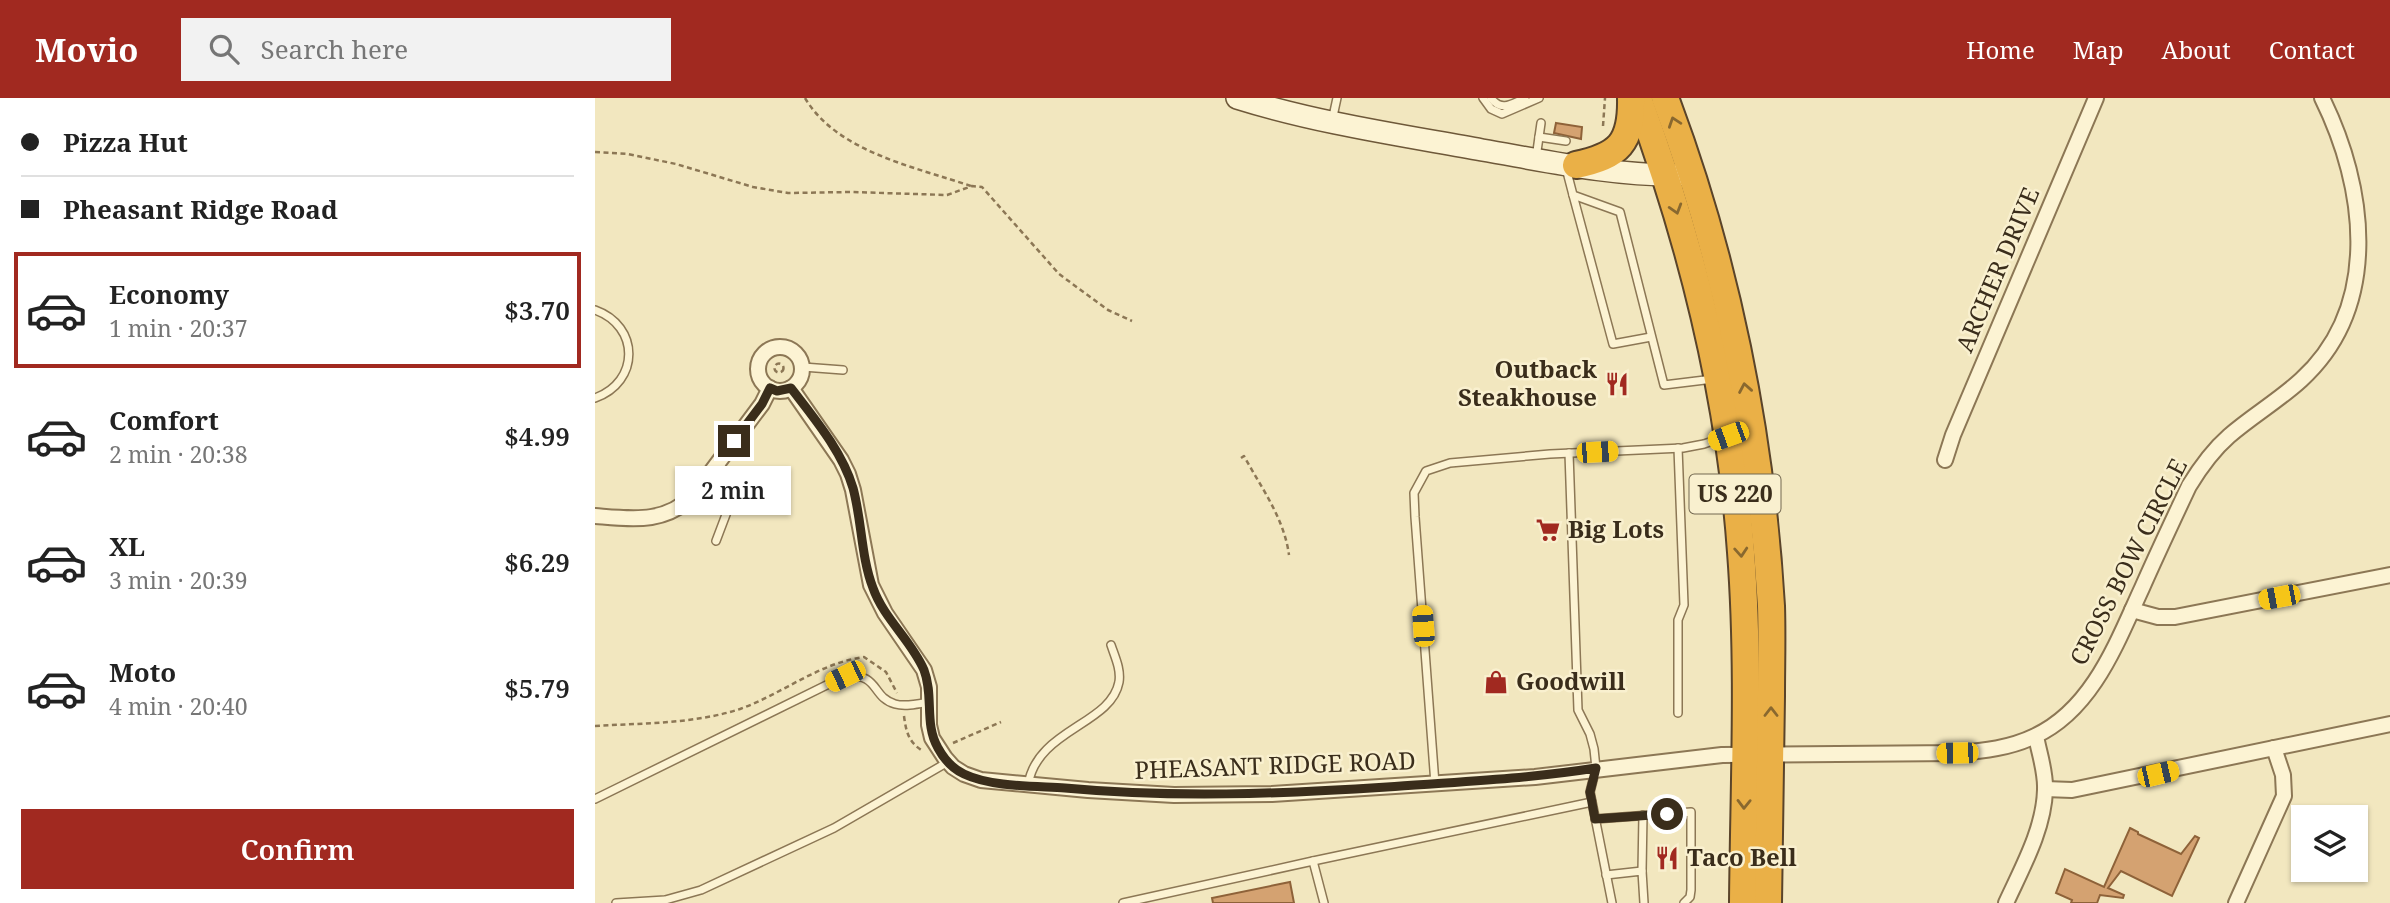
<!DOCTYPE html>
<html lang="en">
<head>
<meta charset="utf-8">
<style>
	:root { --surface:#fff; --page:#f2f2f2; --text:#222; --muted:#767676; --line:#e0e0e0; --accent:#a12920 }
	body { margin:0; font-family:"Noto Serif",serif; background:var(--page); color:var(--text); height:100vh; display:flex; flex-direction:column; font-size:26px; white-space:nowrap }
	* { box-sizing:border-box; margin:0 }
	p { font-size:23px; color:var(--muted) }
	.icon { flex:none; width:38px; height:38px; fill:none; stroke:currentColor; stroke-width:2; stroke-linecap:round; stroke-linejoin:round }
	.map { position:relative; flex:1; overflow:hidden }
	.sheet { display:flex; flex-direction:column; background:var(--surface); width:595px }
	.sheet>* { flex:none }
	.banner { display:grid; align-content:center; height:154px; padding:0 21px; background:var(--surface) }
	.tools { position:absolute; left:1696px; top:707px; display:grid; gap:14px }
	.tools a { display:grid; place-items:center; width:77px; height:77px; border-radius:0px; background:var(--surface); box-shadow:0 2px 5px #0004; font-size:35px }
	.end { position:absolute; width:32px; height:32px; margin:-16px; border:9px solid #3a2d1b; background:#fff; box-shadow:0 0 0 4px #fff }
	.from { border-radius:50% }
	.bubble { position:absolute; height:49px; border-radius:0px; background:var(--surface); box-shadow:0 2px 5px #0004; font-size:23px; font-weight:600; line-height:49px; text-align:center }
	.car { position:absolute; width:21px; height:42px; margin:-21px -10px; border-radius:9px; box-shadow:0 0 5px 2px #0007; background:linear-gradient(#f5c518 24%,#345 0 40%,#f5c518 0 76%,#345 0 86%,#f5c518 0) }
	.banner b { display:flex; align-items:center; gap:24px; height:66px; font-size:26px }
	.banner b+b { border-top:2px solid var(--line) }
	.banner i { width:18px; height:18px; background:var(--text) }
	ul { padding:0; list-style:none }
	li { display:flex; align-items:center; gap:21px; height:116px; margin:0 14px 10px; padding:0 7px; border:4px solid transparent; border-radius:0px }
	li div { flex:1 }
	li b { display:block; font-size:26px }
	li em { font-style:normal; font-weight:600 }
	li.current { border-color:var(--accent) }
	li>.icon { width:63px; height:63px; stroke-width:1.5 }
	.action { display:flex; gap:14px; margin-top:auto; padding:14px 21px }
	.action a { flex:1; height:80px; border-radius:0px; background:var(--accent); color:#fff; font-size:28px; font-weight:600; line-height:80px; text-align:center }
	header { display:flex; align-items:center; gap:42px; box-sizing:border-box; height:98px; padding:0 35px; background:var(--accent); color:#fff }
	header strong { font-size:33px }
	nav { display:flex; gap:38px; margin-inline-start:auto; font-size:24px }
	.search { width:490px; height:63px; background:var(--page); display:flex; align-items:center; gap:18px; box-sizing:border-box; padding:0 24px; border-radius:0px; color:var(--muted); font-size:26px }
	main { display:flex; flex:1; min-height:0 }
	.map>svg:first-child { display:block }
</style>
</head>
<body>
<header>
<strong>Movio</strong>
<div class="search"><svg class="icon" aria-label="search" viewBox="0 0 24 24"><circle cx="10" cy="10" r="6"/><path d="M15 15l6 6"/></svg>Search here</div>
<nav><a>Home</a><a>Map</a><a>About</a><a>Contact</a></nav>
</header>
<main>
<section class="sheet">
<div class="banner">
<b><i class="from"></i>Pizza Hut</b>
<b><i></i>Pheasant Ridge Road</b>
</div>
<ul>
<li class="current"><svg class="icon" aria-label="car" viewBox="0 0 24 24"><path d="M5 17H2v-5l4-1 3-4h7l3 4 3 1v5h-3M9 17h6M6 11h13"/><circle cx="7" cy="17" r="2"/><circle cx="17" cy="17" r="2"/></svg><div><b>Economy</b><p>1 min · 20:37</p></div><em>$3.70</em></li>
<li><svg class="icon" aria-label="car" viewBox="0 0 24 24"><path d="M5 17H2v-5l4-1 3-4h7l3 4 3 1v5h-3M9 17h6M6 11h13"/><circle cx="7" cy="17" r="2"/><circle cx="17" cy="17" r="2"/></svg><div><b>Comfort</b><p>2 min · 20:38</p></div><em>$4.99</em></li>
<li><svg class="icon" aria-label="car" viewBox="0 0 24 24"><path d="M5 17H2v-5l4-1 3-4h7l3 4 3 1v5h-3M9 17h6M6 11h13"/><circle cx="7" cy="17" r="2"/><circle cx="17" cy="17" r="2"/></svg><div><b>XL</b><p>3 min · 20:39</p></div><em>$6.29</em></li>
<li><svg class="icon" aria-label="car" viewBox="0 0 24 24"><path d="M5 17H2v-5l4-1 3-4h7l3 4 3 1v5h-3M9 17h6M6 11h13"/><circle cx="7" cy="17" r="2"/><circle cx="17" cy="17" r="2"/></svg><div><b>Moto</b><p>4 min · 20:40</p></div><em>$5.79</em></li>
</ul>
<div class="action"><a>Confirm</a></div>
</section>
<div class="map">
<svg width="1795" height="805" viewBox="0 0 1795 805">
	<rect width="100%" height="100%" fill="#f2e7bf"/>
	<g fill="#d4a271" stroke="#8e6239" stroke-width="2">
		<path d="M961,25L987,29L986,41L959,35Z"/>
		<path d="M1535,730L1543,734V736L1586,756L1600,738L1604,740L1577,798L1526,773L1513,790L1529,797L1528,800L1505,797L1502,805H1476L1477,802L1461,795L1470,771L1509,789Z"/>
		<path d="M695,784L699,805H618L617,800Z"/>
	</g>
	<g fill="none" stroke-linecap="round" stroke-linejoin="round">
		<g stroke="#8c7755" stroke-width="10">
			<g id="lane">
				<path d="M888,0L896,11L907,16L944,0"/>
				<path d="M896,0C906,14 917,6 930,0"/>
				<path d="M737,23L742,0"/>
				<path d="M944,39L971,43"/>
				<path d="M941,60L946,25"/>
				<path d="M971,70L978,97L1025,114L1069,287L1118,281"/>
				<path d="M978,97L1018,246L1056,239"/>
				<path d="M0,212C45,228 45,284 0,300"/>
				<path d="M208,269L248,272"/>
				<path d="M1083,350L1089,507L1083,522V615"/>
				<path d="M974,355L983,612L995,636L999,651L1001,670L995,694L1017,805"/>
				<path d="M121,443L135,406L125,363"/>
				<path d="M840,686L820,419L819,395L831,373L855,365L955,356L1088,350L1109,346L1129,339"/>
				<path d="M433,687C442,631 516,627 524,584C526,571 520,559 516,547"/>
				<path d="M0,701L250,578C285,575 276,599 300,606C310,609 323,606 334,604"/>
				<path d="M1000,721L1096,714V792L1095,799L1089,805"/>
				<path d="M1047,773L1048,717"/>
				<path d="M1011,777L1047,773L1049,805"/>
				<path d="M21,805L70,802L106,792L239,730L353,664"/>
				<path d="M528,805L718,763"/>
				<path d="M729,805L718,763L997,704"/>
			</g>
		</g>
		<g stroke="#8c7755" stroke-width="18">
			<g id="street">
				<circle cx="185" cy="271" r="22"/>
				<path d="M196,290L246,362L253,376L258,392L276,487L290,515L329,572L334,589V627L337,640L350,660L358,669L369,676L386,682L493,692L579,697L677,696L940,679L1127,657L1362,655C1389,653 1415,650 1440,638C1498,611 1522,544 1547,490C1562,456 1578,422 1594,388C1605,370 1618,352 1634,338C1657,318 1683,303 1706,282C1787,208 1771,89 1727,0"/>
				<path d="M1350,362L1358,337L1501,0"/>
				<path d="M0,418C38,421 70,426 99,397L167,306L175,290"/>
				<path d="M1537,512L1563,519H1580L1795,477"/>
				<path d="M1450,691L1477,692L1795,626"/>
				<path d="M1411,805C1427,770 1449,731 1450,692C1451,674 1444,655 1441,638"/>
				<path d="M1641,805L1689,698L1688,677L1679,650"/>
			</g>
		</g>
		<g stroke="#6e5839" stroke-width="24">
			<path id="secondary" d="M642,0C722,25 805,37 887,52C951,63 1019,78 1084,77"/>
		</g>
		<g stroke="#5a442a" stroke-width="30">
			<g id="highway">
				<path d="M1043,0C1097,146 1135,299 1146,454C1155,571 1149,688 1148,805"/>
				<path d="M1070,0C1131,161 1166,336 1176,508C1177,538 1176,568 1176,598C1175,667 1174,736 1173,805"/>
				<path d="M981,67C1024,58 1037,45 1036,0"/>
			</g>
		</g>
		<g stroke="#8c7755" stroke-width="2.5" stroke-dasharray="5 3.5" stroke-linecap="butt">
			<path d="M210,0C242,54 320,69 376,88"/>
			<path d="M1008,28L1010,0"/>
			<path d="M0,54L33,56L81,66L158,89L193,95L256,94L352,97L377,88L387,89L464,176L513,212L537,223"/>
			<circle cx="184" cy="270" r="4.5"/>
			<path d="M646,360L649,358C667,391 689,420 694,457"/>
			<path d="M309,618C311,634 314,645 328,653"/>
			<path d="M0,628C48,625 99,626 145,611C187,596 224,565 269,559L291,574L302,595"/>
			<path d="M358,645L406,624"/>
		</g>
		<use href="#lane" stroke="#fcf3d3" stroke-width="7"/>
		<use href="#street" stroke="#fcf3d3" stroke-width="14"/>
		<use href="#secondary" stroke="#fcf3d3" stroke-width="21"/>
		<use href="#highway" stroke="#eab047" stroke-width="26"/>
	</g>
	<defs><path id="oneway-chevron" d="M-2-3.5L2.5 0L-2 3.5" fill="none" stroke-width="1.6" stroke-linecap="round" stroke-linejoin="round" transform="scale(1.75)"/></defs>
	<g stroke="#89682f">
		<use href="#oneway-chevron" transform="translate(1079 24) rotate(-109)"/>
		<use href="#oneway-chevron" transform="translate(1081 111) rotate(73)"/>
		<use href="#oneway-chevron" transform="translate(1150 290) rotate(-100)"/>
		<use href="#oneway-chevron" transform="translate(1146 454) rotate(86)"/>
		<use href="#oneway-chevron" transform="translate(1176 614) rotate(-90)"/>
		<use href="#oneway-chevron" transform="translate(1149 706) rotate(91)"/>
	</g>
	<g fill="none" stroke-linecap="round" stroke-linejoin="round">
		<path stroke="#3a2d1b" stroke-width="9" d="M139,343L167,306L175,290L182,293L196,290C219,320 247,353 258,390C267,423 266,459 278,490C289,521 316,542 329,572C339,598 329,626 343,650C349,661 358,671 369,676C396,689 440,688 470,690C578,700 685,696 792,689C862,684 931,681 1001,670L995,694L1000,721L1072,716"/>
	</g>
	<defs>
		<g id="restaurant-bare" transform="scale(1.89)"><path d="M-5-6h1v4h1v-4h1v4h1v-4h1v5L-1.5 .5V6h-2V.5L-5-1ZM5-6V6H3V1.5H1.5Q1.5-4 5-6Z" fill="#a12920" stroke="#f9f0cf" stroke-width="2.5" paint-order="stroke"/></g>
		<g id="supermarket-bare" transform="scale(1.89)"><path d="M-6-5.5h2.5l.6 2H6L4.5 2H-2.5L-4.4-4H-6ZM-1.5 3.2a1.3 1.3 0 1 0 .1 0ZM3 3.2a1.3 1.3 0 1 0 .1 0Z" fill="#a12920" stroke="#f9f0cf" stroke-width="2.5" paint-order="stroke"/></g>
		<g id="shop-bare" transform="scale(1.89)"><path d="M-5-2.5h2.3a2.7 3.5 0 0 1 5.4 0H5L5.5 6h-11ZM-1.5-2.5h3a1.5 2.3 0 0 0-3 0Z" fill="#a12920" stroke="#f9f0cf" stroke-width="2.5" paint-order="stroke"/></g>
	</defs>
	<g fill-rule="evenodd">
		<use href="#restaurant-bare" x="1022" y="286"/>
		<use href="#supermarket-bare" x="953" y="432"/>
		<use href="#shop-bare" x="901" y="584"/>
		<use href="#restaurant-bare" x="1072" y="760"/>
	</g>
	<g text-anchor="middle" stroke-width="5" stroke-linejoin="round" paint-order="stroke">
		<rect fill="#f9f0cf" stroke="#736851" stroke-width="2" x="1094.5" y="376.5" width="91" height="39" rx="5"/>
		<g font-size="23" font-weight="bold" fill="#3a2d1b">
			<text x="1140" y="404">US 220</text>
		</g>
		<g font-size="24" fill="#3a2d1b" stroke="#f9f0cf">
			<text transform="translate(1403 172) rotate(-67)" y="8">ARCHER DRIVE</text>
			<text transform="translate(1534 464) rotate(-63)" y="8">CROSS BOW CIRCLE</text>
			<text transform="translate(680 668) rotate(-2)" y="8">PHEASANT RIDGE ROAD</text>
		</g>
		<g font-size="24" font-weight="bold" fill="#3a2d1b" stroke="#f9f0cf" text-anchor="start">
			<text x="1002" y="280" text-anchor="end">Outback<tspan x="1002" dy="28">Steakhouse</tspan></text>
			<text x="973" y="440">Big Lots</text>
			<text x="921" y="592">Goodwill</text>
			<text x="1092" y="768">Taco Bell</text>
		</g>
	</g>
</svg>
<div class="tools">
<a><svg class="icon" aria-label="layers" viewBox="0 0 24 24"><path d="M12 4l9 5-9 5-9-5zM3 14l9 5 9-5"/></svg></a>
</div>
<i class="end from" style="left:1072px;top:716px"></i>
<i class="end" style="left:139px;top:343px"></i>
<div class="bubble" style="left:80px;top:368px;width:116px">2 min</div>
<i class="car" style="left:1133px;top:338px;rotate:250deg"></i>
<i class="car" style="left:1002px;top:354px;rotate:87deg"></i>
<i class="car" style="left:1684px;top:499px;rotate:259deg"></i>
<i class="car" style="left:828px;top:528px;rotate:356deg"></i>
<i class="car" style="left:250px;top:578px;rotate:244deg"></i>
<i class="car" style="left:1362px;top:655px;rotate:269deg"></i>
<i class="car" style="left:1563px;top:676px;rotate:77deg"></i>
</div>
</main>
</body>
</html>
